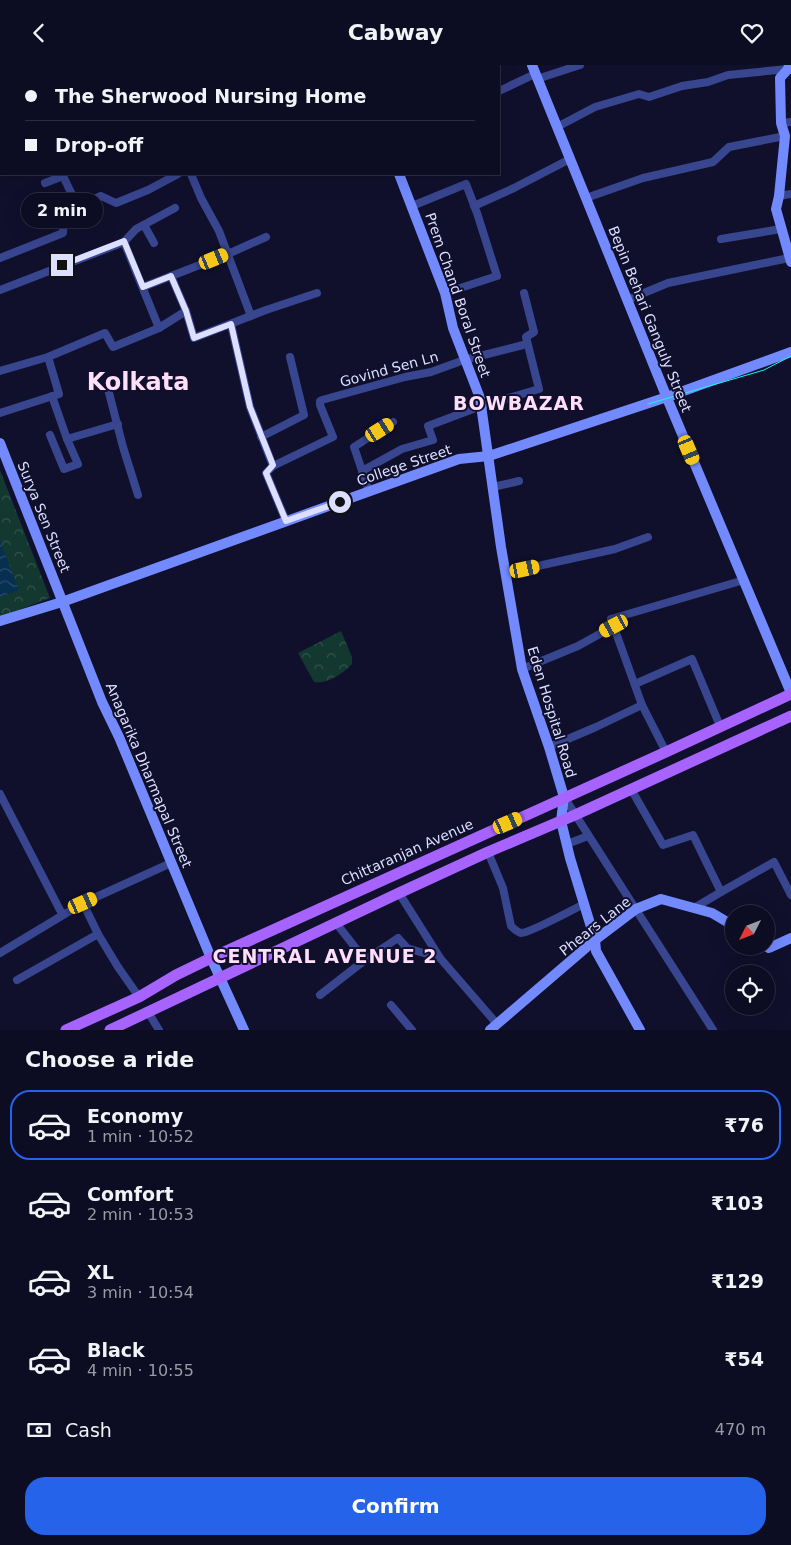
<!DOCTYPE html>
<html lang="en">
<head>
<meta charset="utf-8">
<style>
	:root { --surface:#0c0c22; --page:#1a1a2f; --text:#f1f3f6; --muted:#9a9ba5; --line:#2c2c40; --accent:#2563eb }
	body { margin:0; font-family:"DejaVu Sans",sans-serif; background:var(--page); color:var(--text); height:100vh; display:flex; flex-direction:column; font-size:19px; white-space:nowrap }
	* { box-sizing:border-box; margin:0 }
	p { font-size:16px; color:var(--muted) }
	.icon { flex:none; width:28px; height:28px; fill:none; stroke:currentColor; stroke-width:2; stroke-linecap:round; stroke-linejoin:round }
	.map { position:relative; height:965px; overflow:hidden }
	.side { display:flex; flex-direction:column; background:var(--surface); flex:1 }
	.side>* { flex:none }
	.guide { position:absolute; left:0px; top:0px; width:500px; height:110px; box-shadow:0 5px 20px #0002,0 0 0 1px var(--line); display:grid; align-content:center; height:110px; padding:0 25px; background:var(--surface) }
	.needle { width:32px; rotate:228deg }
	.fabs { position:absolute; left:725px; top:840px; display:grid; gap:10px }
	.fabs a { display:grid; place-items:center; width:50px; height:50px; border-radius:50%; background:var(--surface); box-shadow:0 5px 20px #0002,0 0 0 1px var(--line); font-size:25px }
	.end { position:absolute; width:22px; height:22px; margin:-11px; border:6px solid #dcdfff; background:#111; box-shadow:0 0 0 2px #111 }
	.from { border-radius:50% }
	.bubble { position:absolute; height:35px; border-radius:18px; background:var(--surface); box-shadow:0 5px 20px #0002,0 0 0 1px var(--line); font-size:16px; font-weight:700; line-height:35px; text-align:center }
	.car { position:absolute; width:15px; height:30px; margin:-15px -8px; border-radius:6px; box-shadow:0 0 4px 1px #0007; background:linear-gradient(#f5c518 24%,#345 0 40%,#f5c518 0 76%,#345 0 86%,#f5c518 0) }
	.guide b { display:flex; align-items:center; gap:18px; height:48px; font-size:19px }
	.guide b+b { border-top:1px solid var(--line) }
	.guide i { width:12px; height:12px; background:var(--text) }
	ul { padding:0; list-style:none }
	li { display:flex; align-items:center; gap:15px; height:70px; margin:0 10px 8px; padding:0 15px; border:2px solid transparent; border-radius:20px }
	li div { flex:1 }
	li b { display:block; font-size:19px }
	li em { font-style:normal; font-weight:700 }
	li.current { border-color:var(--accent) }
	li>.icon { width:45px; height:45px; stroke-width:1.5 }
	h2 { padding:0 25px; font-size:22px; line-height:60px }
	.pay { display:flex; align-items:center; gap:12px; height:55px; padding:0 25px; font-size:19px }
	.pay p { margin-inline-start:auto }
	.primary-button { display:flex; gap:10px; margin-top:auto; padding:10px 25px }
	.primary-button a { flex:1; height:58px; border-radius:20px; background:var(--accent); color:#fff; font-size:20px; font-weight:700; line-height:58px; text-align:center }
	header { display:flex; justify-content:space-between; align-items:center; height:65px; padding:0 25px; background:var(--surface); font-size:22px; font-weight:700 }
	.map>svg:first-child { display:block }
</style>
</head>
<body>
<header><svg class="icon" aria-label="back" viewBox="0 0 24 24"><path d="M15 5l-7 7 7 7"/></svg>Cabway<svg class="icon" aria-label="heart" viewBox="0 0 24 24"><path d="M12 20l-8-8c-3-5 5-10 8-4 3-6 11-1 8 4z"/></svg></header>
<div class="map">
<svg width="791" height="965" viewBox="0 0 791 965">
	<defs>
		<pattern id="forest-crowns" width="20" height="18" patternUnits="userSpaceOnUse" patternTransform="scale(1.25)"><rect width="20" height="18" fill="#12382f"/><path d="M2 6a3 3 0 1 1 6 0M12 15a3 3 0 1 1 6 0" fill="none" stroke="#34544e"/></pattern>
		<pattern id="water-waves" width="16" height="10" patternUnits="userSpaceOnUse" patternTransform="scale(1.25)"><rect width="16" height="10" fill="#072f4f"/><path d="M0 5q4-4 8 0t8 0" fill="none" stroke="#2b4d69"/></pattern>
	</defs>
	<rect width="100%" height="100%" fill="#10102d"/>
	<g fill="url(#forest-crowns)">
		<path d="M0,405L50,533L0,552Z"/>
		<path d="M341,566L352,592V599C344,608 326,620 314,617L298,588Z"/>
	</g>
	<path fill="url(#water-waves)" d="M0,476L19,525L0,532Z"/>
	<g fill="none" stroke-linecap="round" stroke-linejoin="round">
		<g stroke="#38458f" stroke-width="8">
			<path d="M23,0V1"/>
			<path d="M110,0L111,1"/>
			<path d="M331,0L332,1"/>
			<path d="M403,0L404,1"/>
			<path d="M201,1L202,0"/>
			<path d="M270,1L272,0"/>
			<path d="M357,1L360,0"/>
			<path d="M537,14L580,0"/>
			<path d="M499,26L535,9"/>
			<path d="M781,58L791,57"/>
			<path d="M557,62L595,42L639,29L649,32L682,21L708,17L728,10L788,4"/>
			<path d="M191,109L201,133L219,166L251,251"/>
			<path d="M45,118L63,111L78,142"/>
			<path d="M779,131L791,129"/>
			<path d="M586,133L643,113L713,97L729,82L785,71"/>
			<path d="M412,141L466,119L477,148L497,211L445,228"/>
			<path d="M474,141L514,123L570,94"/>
			<path d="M144,160L154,178"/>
			<path d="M721,174L781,164"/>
			<path d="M124,177L159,263"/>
			<path d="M0,193L63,168L64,148L101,131L116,138L148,125L178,109"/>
			<path d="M171,211L186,246L194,273L266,245L317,228"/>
			<path d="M143,222L228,189L266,172"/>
			<path d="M0,225L124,177L136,164L175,143"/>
			<path d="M627,235L668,218L789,193"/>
			<path d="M231,259L250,342L273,401L266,408L286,456"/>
			<path d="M0,306L48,292L105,268L113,282L159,263L186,246"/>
			<path d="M108,324L123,382L138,430"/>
			<path d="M52,331L67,374L118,359"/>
			<path d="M0,348L59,329L48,292"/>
			<path d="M50,370L64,404L78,399L67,374"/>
			<path d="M261,372L304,350L290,292"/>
			<path d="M273,401L333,372L320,340V336L322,335L405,312L431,307L464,295L527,279"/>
			<path d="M362,406L402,384L433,375L428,361L481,341L539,324L526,272L534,267L524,228"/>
			<path d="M493,422L519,416"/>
			<path d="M369,426L354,382L393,357"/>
			<path d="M506,508L615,484L648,472"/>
			<path d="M522,604L578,581L614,561"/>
			<path d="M635,619L692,594L720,661"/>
			<path d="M549,682L596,662L642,640"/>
			<path d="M666,687L642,640L611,554L744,515"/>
			<path d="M631,724L663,780L693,770L721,827L774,797L791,830"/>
			<path d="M0,729L62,849"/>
			<path d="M564,732L713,965"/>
			<path d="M567,779L588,771"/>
			<path d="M488,787L503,823L511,861C514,864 517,867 521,868C530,868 574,844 584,839"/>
			<path d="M399,828L440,893"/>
			<path d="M694,843L721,827"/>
			<path d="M336,858L365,895"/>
			<path d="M98,869L118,902L139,932"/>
			<path d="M0,888L83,838L171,798"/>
			<path d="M17,915L98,869L83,838"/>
			<path d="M320,930L365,895L398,873L407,883L440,893L497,959"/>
			<path d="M391,940L412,965"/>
			<path d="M148,947L159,965"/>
		</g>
		<g stroke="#738aff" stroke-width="10">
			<path d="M263,0L264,1"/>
			<path d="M532,0L667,333L791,628"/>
			<path d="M789,0L788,4L780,13L781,58L785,71L779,131L776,144L791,197"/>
			<path d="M49,1L53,0"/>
			<path d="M0,20L1,19"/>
			<path d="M399,109L445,228L453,263L480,333L501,482L522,604L549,682L564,732L561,756L570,793L595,875L596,886L640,965"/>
			<path d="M0,378L102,637L119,672L211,893L244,965"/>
			<path d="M0,556L62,537L459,394L489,391L667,332L791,287"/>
			<path d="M766,881L769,883L791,873"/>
			<path d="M490,965L595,875L636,844L661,834L712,848L734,861"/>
		</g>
		<g stroke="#a763ff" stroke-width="11">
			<path d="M66,965L139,932L176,910L211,893L666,687L791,629"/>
			<path d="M110,965L399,828L488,787L575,750L791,651"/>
		</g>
		<path stroke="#08ffe9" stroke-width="1" d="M648,339L764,305L791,291"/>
	</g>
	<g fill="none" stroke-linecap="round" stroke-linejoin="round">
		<path stroke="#dcdfff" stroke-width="6" d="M62,200L124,176L143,222L171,211L186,246L194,273L231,259L250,342L273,400L266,408L286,456L340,437"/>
	</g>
	<g text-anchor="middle" stroke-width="4" stroke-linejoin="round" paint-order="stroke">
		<g font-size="14" fill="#dcdfff" stroke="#10102d">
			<text transform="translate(458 230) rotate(71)" y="5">Prem Chand Boral Street</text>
			<text transform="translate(650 254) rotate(68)" y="5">Bepin Behari Ganguly Street</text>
			<text transform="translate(389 304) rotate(-15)" y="5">Govind Sen Ln</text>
			<text transform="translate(404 400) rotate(-19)" y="5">College Street</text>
			<text transform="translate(44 452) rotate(68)" y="5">Surya Sen Street</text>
			<text transform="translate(552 647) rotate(73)" y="5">Eden Hospital Road</text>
			<text transform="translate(149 710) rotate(67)" y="5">Anagarika Dharmapal Street</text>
			<text transform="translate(407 787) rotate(-24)" y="5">Chittaranjan Avenue</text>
			<text transform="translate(595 861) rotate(-38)" y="5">Phears Lane</text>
		</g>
		<g font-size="19" font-weight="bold" letter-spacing="1" fill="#ffdef9" stroke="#10102d">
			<text x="519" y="345">BOWBAZAR</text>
			<text x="325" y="898">CENTRAL AVENUE 2</text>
		</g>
		<g font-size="24" font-weight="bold" fill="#ffdef9" stroke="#10102d">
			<text x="138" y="325">Kolkata</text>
		</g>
	</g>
</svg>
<div class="fabs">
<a><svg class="needle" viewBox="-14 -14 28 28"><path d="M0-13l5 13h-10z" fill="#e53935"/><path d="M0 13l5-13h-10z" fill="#9a9ba5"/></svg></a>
<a><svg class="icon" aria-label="locate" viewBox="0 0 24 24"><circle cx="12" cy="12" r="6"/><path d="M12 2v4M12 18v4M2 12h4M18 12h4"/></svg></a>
</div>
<i class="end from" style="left:340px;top:437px"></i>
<i class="end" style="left:62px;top:200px"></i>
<div class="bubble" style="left:21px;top:128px;width:82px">2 min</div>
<i class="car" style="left:214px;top:194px;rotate:68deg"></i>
<i class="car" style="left:380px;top:365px;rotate:58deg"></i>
<i class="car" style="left:689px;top:385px;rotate:157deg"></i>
<i class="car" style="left:525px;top:504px;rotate:78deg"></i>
<i class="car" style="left:614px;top:561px;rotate:242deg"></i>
<i class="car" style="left:508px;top:758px;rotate:66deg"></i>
<i class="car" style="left:83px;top:838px;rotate:66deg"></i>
<div class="guide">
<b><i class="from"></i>The Sherwood Nursing Home</b>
<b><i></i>Drop-off</b>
</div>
</div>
<section class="side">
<h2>Choose a ride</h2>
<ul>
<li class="current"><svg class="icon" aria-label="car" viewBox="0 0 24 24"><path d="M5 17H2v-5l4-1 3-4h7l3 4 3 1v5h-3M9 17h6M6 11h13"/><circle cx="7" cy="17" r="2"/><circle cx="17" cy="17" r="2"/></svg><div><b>Economy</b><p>1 min · 10:52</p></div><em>₹76</em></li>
<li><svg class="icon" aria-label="car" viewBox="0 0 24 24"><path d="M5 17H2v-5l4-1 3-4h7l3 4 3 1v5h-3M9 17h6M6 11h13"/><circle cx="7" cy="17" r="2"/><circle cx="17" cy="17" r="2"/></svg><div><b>Comfort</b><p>2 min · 10:53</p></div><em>₹103</em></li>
<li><svg class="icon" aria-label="car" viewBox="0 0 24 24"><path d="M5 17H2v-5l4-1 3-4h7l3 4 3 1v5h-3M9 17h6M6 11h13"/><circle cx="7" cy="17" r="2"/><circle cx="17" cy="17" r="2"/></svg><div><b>XL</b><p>3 min · 10:54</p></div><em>₹129</em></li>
<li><svg class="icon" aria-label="car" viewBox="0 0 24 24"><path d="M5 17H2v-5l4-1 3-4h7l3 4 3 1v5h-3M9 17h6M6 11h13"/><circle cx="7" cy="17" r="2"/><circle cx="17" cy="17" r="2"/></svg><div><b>Black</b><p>4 min · 10:55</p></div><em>₹54</em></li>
</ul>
<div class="pay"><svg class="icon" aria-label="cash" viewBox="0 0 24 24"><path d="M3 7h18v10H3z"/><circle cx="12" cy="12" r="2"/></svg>Cash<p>470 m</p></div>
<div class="primary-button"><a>Confirm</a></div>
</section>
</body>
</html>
